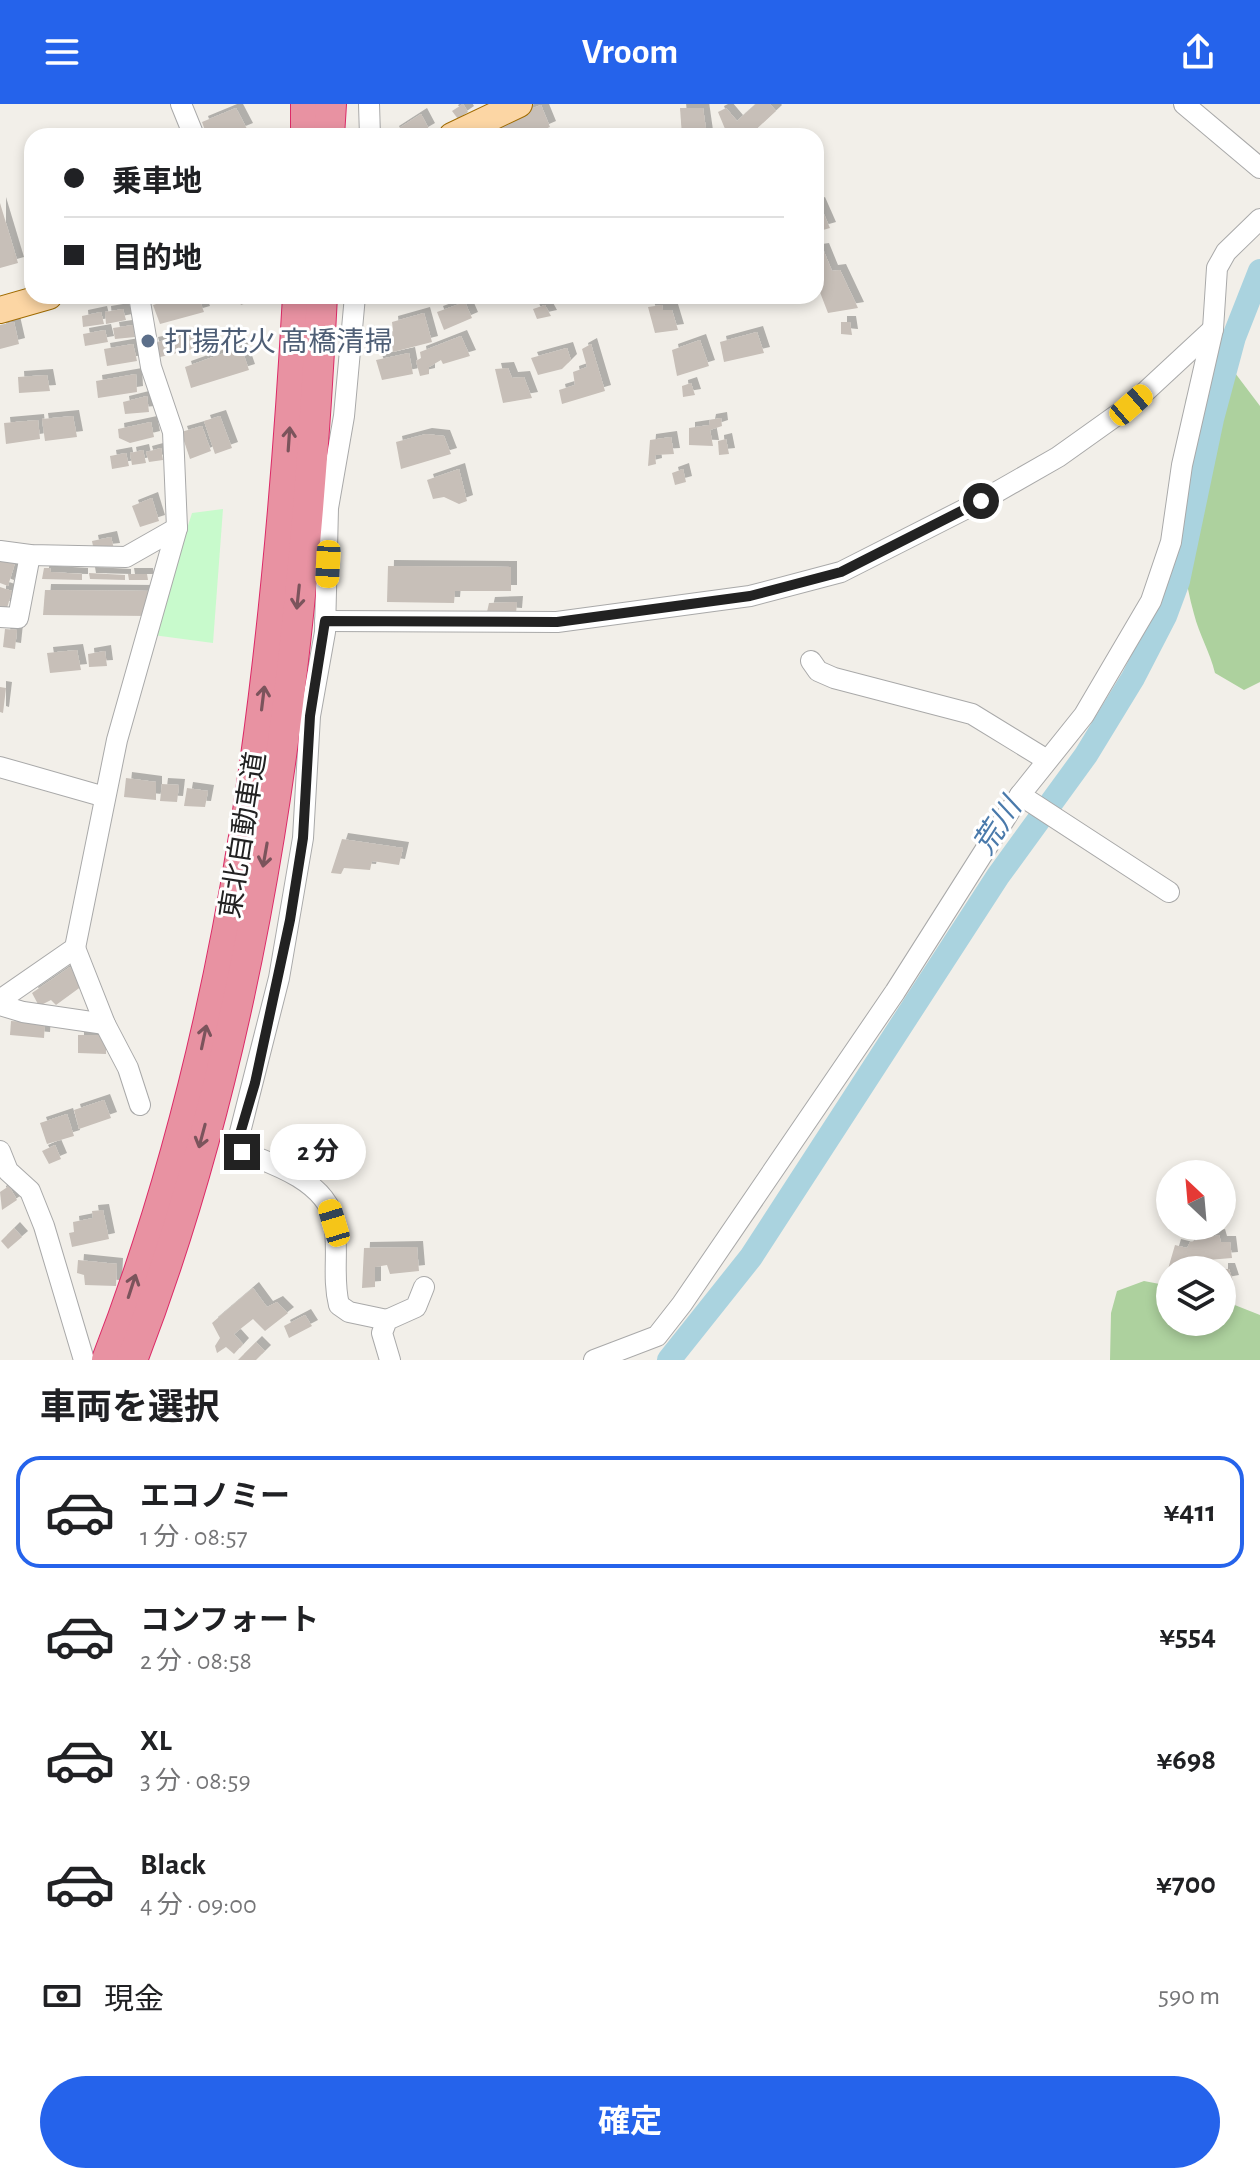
<!DOCTYPE html>
<html lang="ja">
<head>
<meta charset="utf-8">
<style>
	:root { --surface:#fff; --page:#f2f2f2; --text:#202124; --muted:#757577; --line:#e0e0e0; --accent:#2563eb }
	body { margin:0; font-family:"Alegreya Sans","Noto Sans JP",sans-serif; background:var(--page); color:var(--text); height:100vh; display:flex; flex-direction:column; font-size:30px; white-space:nowrap }
	* { box-sizing:border-box; margin:0 }
	p { font-size:26px; color:var(--muted) }
	.icon { flex:none; width:44px; height:44px; fill:none; stroke:currentColor; stroke-width:2; stroke-linecap:round; stroke-linejoin:round }
	.map { position:relative; height:1256px; overflow:hidden }
	.panel { display:flex; flex-direction:column; background:var(--surface); flex:1 }
	.panel>* { flex:none }
	.guide { position:absolute; left:24px; top:24px; width:800px; height:176px; border-radius:24px; box-shadow:0 4px 12px #0003; display:grid; align-content:center; height:176px; padding:0 40px; background:var(--surface) }
	.needle { width:52px; rotate:334deg }
	.tools { position:absolute; left:1156px; top:1056px; display:grid; gap:16px }
	.tools a { display:grid; place-items:center; width:80px; height:80px; border-radius:50%; background:var(--surface); box-shadow:0 4px 12px #0003; font-size:40px }
	.end { position:absolute; width:36px; height:36px; margin:-18px; border:10px solid #222; background:#fff; box-shadow:0 0 0 4px #fff }
	.from { border-radius:50% }
	.bubble { position:absolute; height:56px; border-radius:28px; background:var(--surface); box-shadow:0 4px 12px #0003; font-size:26px; font-weight:700; line-height:56px; text-align:center }
	.car { position:absolute; width:24px; height:48px; margin:-24px -12px; border-radius:10px; box-shadow:0 0 6px 2px #0007; background:linear-gradient(#f5c518 24%,#345 0 40%,#f5c518 0 76%,#345 0 86%,#f5c518 0) }
	.guide b { display:flex; align-items:center; gap:28px; height:76px; font-size:30px }
	.guide b+b { border-top:2px solid var(--line) }
	.guide i { width:20px; height:20px; background:var(--text) }
	ul { padding:0; list-style:none }
	li { display:flex; align-items:center; gap:24px; height:112px; margin:0 16px 12px; padding:0 24px; border:4px solid transparent; border-radius:24px }
	li div { flex:1 }
	li b { display:block; font-size:30px }
	li em { font-style:normal; font-weight:700 }
	li.on { border-color:var(--accent) }
	li>.icon { width:72px; height:72px; stroke-width:1.5 }
	h2 { padding:0 40px; font-size:36px; line-height:96px }
	.pay { display:flex; align-items:center; gap:20px; height:88px; padding:0 40px; font-size:30px }
	.pay p { margin-inline-start:auto }
	.action { display:flex; gap:16px; margin-top:auto; padding:16px 40px }
	.action a { flex:1; height:92px; border-radius:48px; background:var(--accent); color:#fff; font-size:32px; font-weight:700; line-height:92px; text-align:center }
	header { display:flex; justify-content:space-between; align-items:center; height:104px; padding:0 40px; background:var(--accent); color:#fff; font-size:36px; font-weight:700 }
	.map>svg:first-child { display:block }
</style>
</head>
<body>
<header><svg class="icon" aria-label="menu" viewBox="0 0 24 24"><path d="M4 6h16M4 12h16M4 18h16"/></svg>Vroom<svg class="icon" aria-label="share" viewBox="0 0 24 24"><path d="M12 15V3M7 8l5-5 5 5M5 13v7h14v-7"/></svg></header>
<div class="map">
<svg width="1260" height="1256" viewBox="0 0 1260 1256">
	<defs>
		<filter id="shadow"><feDropShadow dx="6" dy="-6" stdDeviation="0" flood-color="#0004"/></filter>
	</defs>
	<rect width="100%" height="100%" fill="#f2efe9"/>
	<g fill="#add19e">
		<path d="M1232,265L1260,302V578L1244,586L1215,569C1210,548 1199,530 1194,510C1175,441 1176,364 1186,294Z"/>
		<path d="M1144,1177L1170,1182V1218H1222V1196L1260,1211V1256H1110L1111,1209L1117,1187Z"/>
	</g>
	<path fill="#c8facc" d="M223,405L213,539L153,531L192,409Z"/>
	<g fill="none" stroke-linecap="round" stroke-linejoin="round">
		<path stroke="#aad3df" stroke-width="24" d="M669,1256L751,1153L998,772L1086,651L1133,574L1165,512L1178,477L1212,315L1234,233L1260,167"/>
	</g>
	<g fill="#c7bfb8" filter="url(#shadow)">
		<path d="M463,0L468,8L458,15L452,7Z"/>
		<path d="M756,0H770L776,7L749,32H728L718,8L726,4L737,17Z"/>
		<path d="M541,1L550,23L536,29L527,27L519,32H503L497,18Z"/>
		<path d="M236,4L247,25L230,32H207L202,18Z"/>
		<path d="M680,4H703L707,32H682Z"/>
		<path d="M421,10L429,25L417,32H395L393,28Z"/>
		<path d="M0,99L18,159L0,164Z"/>
		<path d="M819,99L830,124L816,128V100Z"/>
		<path d="M823,145L832,167L840,166L858,204L828,209L816,178V146Z"/>
		<path d="M181,192H198L204,208L160,220L153,201Z"/>
		<path d="M237,192H264L241,201Z"/>
		<path d="M465,198L472,214L444,226L437,208Z"/>
		<path d="M545,201L551,212L537,215L533,205Z"/>
		<path d="M662,201L663,206H672L678,226L655,229L648,203Z"/>
		<path d="M123,205L126,216L106,220L105,208Z"/>
		<path d="M101,208L104,220L83,223L82,212Z"/>
		<path d="M424,209L432,238L393,248L389,229L393,227L392,218Z"/>
		<path d="M14,218L19,240L0,245V221Z"/>
		<path d="M841,218H850L852,231L841,230Z"/>
		<path d="M133,221L135,233L115,235L113,224Z"/>
		<path d="M105,226L108,238L85,242L83,230Z"/>
		<path d="M203,228L206,242L156,254L152,239Z"/>
		<path d="M757,228L764,249L724,258L720,238Z"/>
		<path d="M461,232L470,252L443,260L441,256L429,263V270L420,272L416,257L421,254L420,248Z"/>
		<path d="M700,236L709,262L677,272L672,246Z"/>
		<path d="M133,240L137,257L107,262L104,245Z"/>
		<path d="M591,240L605,287L562,300L559,286L575,281L573,268L587,263L582,245Z"/>
		<path d="M241,243L249,266L191,284L185,263Z"/>
		<path d="M567,244L571,256L562,265L538,271L531,254Z"/>
		<path d="M409,249L413,270L382,276L376,256Z"/>
		<path d="M508,264L512,274L524,273L532,294L503,299L495,265Z"/>
		<path d="M136,270L137,288L98,294L96,277Z"/>
		<path d="M47,271L50,287L19,289L18,273Z"/>
		<path d="M691,279L695,291L683,293L682,282Z"/>
		<path d="M147,292L149,308L125,310L123,298Z"/>
		<path d="M73,312L77,333L45,337L42,315Z"/>
		<path d="M220,312L232,344L215,350L204,317Z"/>
		<path d="M721,314L722,322L710,326L713,342L689,341V324L709,321L710,316Z"/>
		<path d="M38,316L40,335L6,340L4,319Z"/>
		<path d="M151,318L154,333L130,339L119,334L118,325Z"/>
		<path d="M202,322L211,347L190,355L181,328Z"/>
		<path d="M426,330L444,332L451,350L401,365L396,338Z"/>
		<path d="M671,333L674,350L655,351L656,360L648,362L650,336Z"/>
		<path d="M726,335L729,350L719,351L718,337Z"/>
		<path d="M161,344L163,356L149,358L146,348Z"/>
		<path d="M143,346L146,359L132,361L130,349Z"/>
		<path d="M126,349L129,362L112,365L110,352Z"/>
		<path d="M459,365L467,397L459,400L444,393L433,395L427,376Z"/>
		<path d="M683,365L686,378L675,381L672,369Z"/>
		<path d="M152,394L159,417L140,423L132,402Z"/>
		<path d="M111,433L114,445L94,447L92,437Z"/>
		<path d="M0,455L15,459L8,482L0,479Z"/>
		<path d="M388,462L511,463V487H455L454,499L387,498Z"/>
		<path d="M44,464H50L51,468L82,470V476L42,475Z"/>
		<path d="M89,469L125,471V476L90,475Z"/>
		<path d="M128,470H147L148,476H129Z"/>
		<path d="M0,483L12,487L7,504L0,502Z"/>
		<path d="M45,486L150,487V512L43,511Z"/>
		<path d="M517,498L516,510L487,508L489,499Z"/>
		<path d="M5,525L17,526L15,545L3,543Z"/>
		<path d="M77,546L81,566L50,569L47,549Z"/>
		<path d="M105,547L107,562L89,563L88,550Z"/>
		<path d="M0,583L6,584L3,609L0,608Z"/>
		<path d="M126,674L156,678V696L124,693Z"/>
		<path d="M162,680L179,681L177,698L160,697Z"/>
		<path d="M187,684L208,687L205,703L184,702Z"/>
		<path d="M342,735L403,744L399,761L372,757L370,766L344,764L341,770L331,769Z"/>
		<path d="M70,863L82,882L56,901L51,896L39,902L32,889Z"/>
		<path d="M11,917L45,919L44,934L10,931Z"/>
		<path d="M78,931H106V950L78,949Z"/>
		<path d="M104,996L111,1014L79,1025L74,1006Z"/>
		<path d="M67,1010L74,1032L47,1040L40,1019Z"/>
		<path d="M55,1041L61,1055L49,1060L42,1047Z"/>
		<path d="M9,1082L17,1096L2,1106L0,1088Z"/>
		<path d="M103,1106L109,1135L72,1143L69,1129L74,1128L73,1118L93,1114L92,1107Z"/>
		<path d="M14,1124L22,1133L8,1145L1,1137Z"/>
		<path d="M1219,1131L1221,1138H1230L1232,1154L1195,1157L1191,1166L1168,1165L1175,1141L1187,1144L1190,1138Z"/>
		<path d="M417,1143L419,1167L390,1170L387,1161L375,1163V1183L362,1184L364,1144Z"/>
		<path d="M78,1156L117,1160L116,1182L85,1181L84,1171L77,1169Z"/>
		<path d="M1222,1165H1229L1233,1177L1222,1179Z"/>
		<path d="M253,1184L267,1203L277,1198L288,1209L265,1227L253,1215L234,1230L243,1240L234,1250L226,1243L217,1249L215,1242L220,1234L212,1219Z"/>
		<path d="M305,1211L312,1222L289,1234L284,1222Z"/>
		<path d="M256,1238L265,1247L256,1256H238Z"/>
	</g>
	<g fill="none" stroke-linecap="round" stroke-linejoin="round">
		<g stroke="#a9a9a9" stroke-width="22">
			<g id="minor">
				<path d="M181,0L194,32"/>
				<path d="M369,0L370,32"/>
				<path d="M1184,0L1260,64"/>
				<path d="M355,192L344,312L328,404L325,528L310,612L303,734L279,874L237,1040L242,1048C275,1060 328,1079 334,1118C339,1146 332,1173 339,1201L349,1208L387,1216"/>
				<path d="M0,447L30,451L126,453L177,424"/>
				<path d="M0,513L18,514L30,451"/>
				<path d="M325,517L557,518L750,492L841,468L981,397L1058,353L1131,301L1213,225"/>
				<path d="M811,557L818,567L834,574L972,610L1047,656"/>
				<path d="M0,663L105,693"/>
				<path d="M1169,788L1020,691L1084,611L1151,497L1171,438L1182,361L1213,225L1217,164L1226,148L1260,115"/>
				<path d="M75,844L105,920L128,964L140,1001"/>
				<path d="M0,896L75,844L117,636L177,424L173,328L151,263L139,192"/>
				<path d="M0,901L23,908L105,920"/>
				<path d="M0,1047L8,1067L30,1087L44,1122L84,1256"/>
				<path d="M390,1256L382,1229L387,1216L416,1203L424,1183"/>
				<path d="M594,1256L657,1232L682,1200L895,888L1020,691"/>
			</g>
		</g>
		<g stroke="#a06b00" stroke-width="28">
			<g id="major">
				<path d="M452,32L519,0"/>
				<path d="M0,206L49,192"/>
			</g>
		</g>
		<g stroke="#dc2a67" stroke-width="32">
			<g id="highway">
				<path d="M306,32V0"/>
				<path d="M329,32L331,0"/>
				<path d="M107,1256C238,919 278,551 298,192"/>
				<path d="M132,1256C262,919 304,551 322,192"/>
			</g>
		</g>
		<use href="#minor" stroke="#fff" stroke-width="20"/>
		<use href="#major" stroke="#fcd6a4" stroke-width="26"/>
		<use href="#highway" stroke="#e892a2" stroke-width="30"/>
	</g>
	<defs><path id="oneway-shaft" d="M-6 0H5M1.5-3L5.5 0L1.5 3" fill="none" stroke-width="1.6" stroke-linecap="round" stroke-linejoin="round" transform="scale(2)"/></defs>
	<g stroke="#7b545c">
		<use href="#oneway-shaft" transform="translate(289 335) rotate(-86)"/>
		<use href="#oneway-shaft" transform="translate(298 493) rotate(96)"/>
		<use href="#oneway-shaft" transform="translate(263 594) rotate(-83)"/>
		<use href="#oneway-shaft" transform="translate(265 751) rotate(100)"/>
		<use href="#oneway-shaft" transform="translate(204 933) rotate(-78)"/>
		<use href="#oneway-shaft" transform="translate(202 1032) rotate(105)"/>
		<use href="#oneway-shaft" transform="translate(132 1182) rotate(-72)"/>
	</g>
	<g fill="none" stroke-linecap="round" stroke-linejoin="round">
		<path stroke="#222" stroke-width="10" d="M242,1048L237,1040L255,979L290,816L303,734L310,612L325,517L557,518L750,492L841,468L981,397"/>
	</g>
	<circle fill="#5c6f8a" stroke="#fff" stroke-width="3" cx="148" cy="237" r="8"/>
	<g text-anchor="middle" stroke-width="6" stroke-linejoin="round" paint-order="stroke">
		<g font-size="28" fill="#4e5e75" stroke="#fff" text-anchor="start">
			<text x="164" y="247">打揚花火 髙橋清掃</text>
		</g>
		<g font-size="28" fill="#222" stroke="#fff">
			<text transform="translate(242 731) rotate(-81)" y="10">東北自動車道</text>
		</g>
		<g font-size="30" font-style="italic" fill="#4a7aab" stroke="#fff">
			<text transform="translate(997 722) rotate(-57)" y="10">荒川</text>
		</g>
	</g>
</svg>
<div class="tools">
<a><svg class="needle" viewBox="-14 -14 28 28"><path d="M0-13l5 13h-10z" fill="#e53935"/><path d="M0 13l5-13h-10z" fill="#757577"/></svg></a>
<a><svg class="icon" aria-label="layers" viewBox="0 0 24 24"><path d="M12 4l9 5-9 5-9-5zM3 14l9 5 9-5"/></svg></a>
</div>
<i class="end from" style="left:981px;top:397px"></i>
<i class="end" style="left:242px;top:1048px"></i>
<div class="bubble" style="left:270px;top:1020px;width:96px">2 分</div>
<i class="car" style="left:1131px;top:301px;rotate:49deg"></i>
<i class="car" style="left:328px;top:460px;rotate:183deg"></i>
<i class="car" style="left:334px;top:1119px;rotate:343deg"></i>
<div class="guide">
<b><i class="from"></i>乗車地</b>
<b><i></i>目的地</b>
</div>
</div>
<section class="panel">
<h2>車両を選択</h2>
<ul>
<li class="on"><svg class="icon" aria-label="car" viewBox="0 0 24 24"><path d="M5 17H2v-5l4-1 3-4h7l3 4 3 1v5h-3M9 17h6M6 11h13"/><circle cx="7" cy="17" r="2"/><circle cx="17" cy="17" r="2"/></svg><div><b>エコノミー</b><p>1 分 · 08:57</p></div><em>¥411</em></li>
<li><svg class="icon" aria-label="car" viewBox="0 0 24 24"><path d="M5 17H2v-5l4-1 3-4h7l3 4 3 1v5h-3M9 17h6M6 11h13"/><circle cx="7" cy="17" r="2"/><circle cx="17" cy="17" r="2"/></svg><div><b>コンフォート</b><p>2 分 · 08:58</p></div><em>¥554</em></li>
<li><svg class="icon" aria-label="car" viewBox="0 0 24 24"><path d="M5 17H2v-5l4-1 3-4h7l3 4 3 1v5h-3M9 17h6M6 11h13"/><circle cx="7" cy="17" r="2"/><circle cx="17" cy="17" r="2"/></svg><div><b>XL</b><p>3 分 · 08:59</p></div><em>¥698</em></li>
<li><svg class="icon" aria-label="car" viewBox="0 0 24 24"><path d="M5 17H2v-5l4-1 3-4h7l3 4 3 1v5h-3M9 17h6M6 11h13"/><circle cx="7" cy="17" r="2"/><circle cx="17" cy="17" r="2"/></svg><div><b>Black</b><p>4 分 · 09:00</p></div><em>¥700</em></li>
</ul>
<div class="pay"><svg class="icon" aria-label="cash" viewBox="0 0 24 24"><path d="M3 7h18v10H3z"/><circle cx="12" cy="12" r="2"/></svg>現金<p>590 m</p></div>
<div class="action"><a>確定</a></div>
</section>
</body>
</html>
